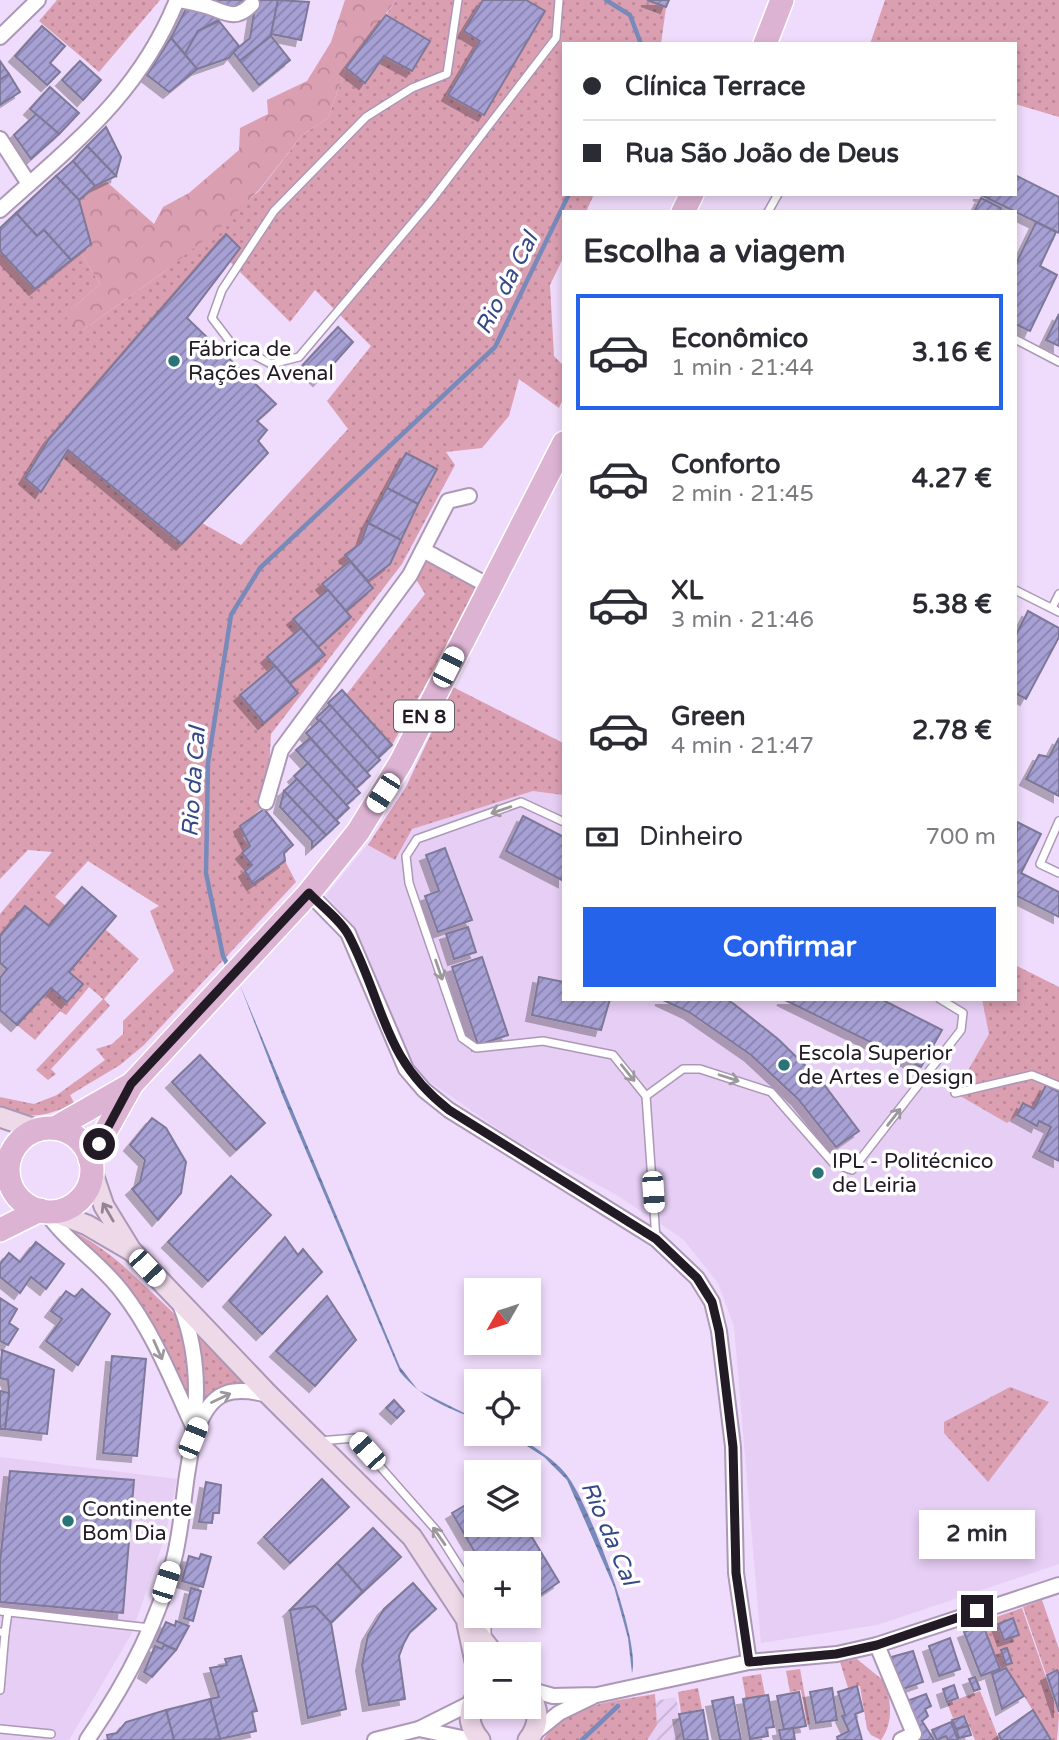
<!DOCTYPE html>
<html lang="pt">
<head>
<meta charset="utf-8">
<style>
	:root { --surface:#fff; --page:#f2f2f3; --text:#2b2b33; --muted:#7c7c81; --line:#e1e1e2; --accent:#2563eb }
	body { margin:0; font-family:"Varela Round",sans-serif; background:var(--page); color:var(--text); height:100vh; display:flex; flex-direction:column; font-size:26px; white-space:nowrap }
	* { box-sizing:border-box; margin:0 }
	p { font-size:23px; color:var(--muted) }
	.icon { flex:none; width:38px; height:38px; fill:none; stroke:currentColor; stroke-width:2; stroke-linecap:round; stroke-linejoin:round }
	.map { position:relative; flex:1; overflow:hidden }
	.panel { position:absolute; left:562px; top:210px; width:455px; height:791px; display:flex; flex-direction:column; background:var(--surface); border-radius:0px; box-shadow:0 4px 10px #0003 }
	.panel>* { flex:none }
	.guide { position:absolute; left:562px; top:42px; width:455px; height:154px; border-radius:0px; box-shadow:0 4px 10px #0003; display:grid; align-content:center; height:154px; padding:0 21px; background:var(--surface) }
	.needle { width:46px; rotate:231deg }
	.buttons { position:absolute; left:464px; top:1278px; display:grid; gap:14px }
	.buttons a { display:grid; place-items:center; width:77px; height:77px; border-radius:0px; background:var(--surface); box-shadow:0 4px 10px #0003; font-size:35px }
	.end { position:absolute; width:32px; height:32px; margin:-16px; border:9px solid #221b26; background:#fff; box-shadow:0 0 0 4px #fff }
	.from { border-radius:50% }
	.bubble { position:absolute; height:49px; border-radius:0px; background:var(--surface); box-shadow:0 4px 10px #0003; font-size:23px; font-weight:700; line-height:49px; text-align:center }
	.car { position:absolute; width:21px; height:42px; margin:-21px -10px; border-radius:9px; box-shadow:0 0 5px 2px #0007; background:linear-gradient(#fff 24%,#345 0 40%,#fff 0 76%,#345 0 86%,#fff 0) }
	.guide b { display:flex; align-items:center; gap:24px; height:66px; font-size:26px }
	.guide b+b { border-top:2px solid var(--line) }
	.guide i { width:18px; height:18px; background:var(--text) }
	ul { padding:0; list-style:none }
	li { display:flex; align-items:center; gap:21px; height:116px; margin:0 14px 10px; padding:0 7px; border:4px solid transparent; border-radius:0px }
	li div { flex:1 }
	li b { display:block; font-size:26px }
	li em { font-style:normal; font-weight:700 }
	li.active { border-color:var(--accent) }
	li>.icon { width:63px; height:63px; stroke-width:1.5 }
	h2 { padding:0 21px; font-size:32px; line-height:84px }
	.pay { display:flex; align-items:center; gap:18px; height:77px; padding:0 21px; font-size:26px }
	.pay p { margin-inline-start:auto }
	.primary-button { display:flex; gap:14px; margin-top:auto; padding:14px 21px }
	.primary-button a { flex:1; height:80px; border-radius:0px; background:var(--accent); color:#fff; font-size:28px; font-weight:700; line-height:80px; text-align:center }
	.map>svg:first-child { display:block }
</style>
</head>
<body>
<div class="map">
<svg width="1059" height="1740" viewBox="0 0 1059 1740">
	<defs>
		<pattern id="industrial-furrows" width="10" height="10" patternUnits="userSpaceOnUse" patternTransform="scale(1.75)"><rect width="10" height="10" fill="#e6cef4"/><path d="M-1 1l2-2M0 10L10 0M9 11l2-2" fill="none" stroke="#c5b0d1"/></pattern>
		<pattern id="green-dots" width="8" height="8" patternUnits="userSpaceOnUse" patternTransform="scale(1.75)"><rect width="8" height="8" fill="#db9fb2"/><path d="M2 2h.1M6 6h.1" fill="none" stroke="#bc8899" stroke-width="1.8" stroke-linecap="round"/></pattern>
		<pattern id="forest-crowns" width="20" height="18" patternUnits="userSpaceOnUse" patternTransform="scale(1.75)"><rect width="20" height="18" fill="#db9fb2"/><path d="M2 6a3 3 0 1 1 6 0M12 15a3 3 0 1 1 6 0" fill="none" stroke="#bc8899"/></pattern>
		<pattern id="water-waves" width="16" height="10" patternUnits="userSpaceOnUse" patternTransform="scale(1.75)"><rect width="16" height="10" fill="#778aba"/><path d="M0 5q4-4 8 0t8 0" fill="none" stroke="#617097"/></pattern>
		<pattern id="building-hatch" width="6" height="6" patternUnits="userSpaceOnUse" patternTransform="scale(1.75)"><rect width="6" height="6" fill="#a7a0d5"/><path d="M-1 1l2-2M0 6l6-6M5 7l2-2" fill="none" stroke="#8882ad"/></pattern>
		<filter id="shadow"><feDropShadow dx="-6" dy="6" stdDeviation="0" flood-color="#0004"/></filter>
	</defs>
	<rect width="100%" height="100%" fill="#efdbfb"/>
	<g fill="#e6cef4">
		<path d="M453,687L563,743L564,999H1015V965L1059,987V1564L877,1625L761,1643L734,1326L718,1283L683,1239L615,1194L516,1141L427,1080L410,1060L352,926L326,895L368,844L406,787Z"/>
		<path d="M0,1457L177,1479L165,1537L131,1635L69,1740H0Z"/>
	</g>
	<path fill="url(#industrial-furrows)" d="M676,1697L684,1740H647L657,1725L655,1701Z"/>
	<g fill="url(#green-dots)" fill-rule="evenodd">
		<path d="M57,0H160L99,72L39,21Z"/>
		<path d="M396,0H647L666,7L661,44H564V194H594L586,212H564L563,258L550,285L554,356L563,365V399L559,408L519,379L509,416L482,448L446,452L455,465L402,564L271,734L267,804L240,826L247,834L243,838L250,846L242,853L252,865L245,871L253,884L285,861L296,882L144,1045L120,1065L70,1095L74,1103C48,1117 28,1119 0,1110V1097L34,1104L57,1095L105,1060L96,1049L112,1044L123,1034V1021L174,971L150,911L159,906L88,861L55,897L66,906L49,926L25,906L0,936V914L52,852L28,850L0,879V251L80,252L100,284L74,307L83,330L165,271L259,191L302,135L328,118L346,68L361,80L384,56L412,70L430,41L386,15ZM226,234L240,248L230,262L290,322L315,290L371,346L327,401L348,429L241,545L202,523L181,544L68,450L41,491L25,478L49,439Z"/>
		<path d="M885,0H1059V117L1015,104V44H870Z"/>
		<path d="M423,560L479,589L392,745L346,695L425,594L414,576Z"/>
		<path d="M453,687L563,743V795L533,791L412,829L395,860L368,845L406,787Z"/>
		<path d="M105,929L139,959L104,999L110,1006L51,1069L56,1074L48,1080L36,1070L103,999L89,987L66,1015L60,1011L35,1040L17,1025L51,988L68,1002L83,984L69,972Z"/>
		<path d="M1015,965L1059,987V1092L1034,1109L1023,1103L1017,1115L1007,1123L955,1093L989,1034L982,999H1015Z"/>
		<path d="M74,1232C110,1250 134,1276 163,1303C191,1330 218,1356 244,1384L204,1403L186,1394L159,1333L126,1289L78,1239Z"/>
		<path d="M1010,1387L1049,1402L988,1482L944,1433V1422Z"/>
		<path d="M1042,1600L1059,1649V1673L1057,1669L1046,1674L1023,1607Z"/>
		<path d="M1022,1608L1059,1715L1057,1740H1051L1006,1667L1001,1669L983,1625L966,1631L964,1628Z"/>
		<path d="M857,1659L885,1682C891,1702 894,1722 881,1740L871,1735L867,1729L860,1686L848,1688L840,1662Z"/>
		<path d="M800,1669L810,1724L807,1725L801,1690L790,1692L786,1671Z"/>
		<path d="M761,1674L765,1695L746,1699L742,1677Z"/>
		<path d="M698,1688L702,1709L681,1713L678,1692Z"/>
		<path d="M980,1691L999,1739L998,1740H975L965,1715L953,1718L947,1703Z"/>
		<path d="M655,1694L657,1725L647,1740H543C565,1703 617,1701 655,1694Z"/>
	</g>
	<path fill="url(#forest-crowns)" d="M345,0H396L346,68L328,118L302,135L259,190L223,225L165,271L83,330L66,320L74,307L100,284L80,252L79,200L95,186L107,182L154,224L163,207L189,193L239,150L240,128L268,114L267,100L307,81L331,42Z"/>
	<g fill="url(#water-waves)">
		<path d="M240,985L400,1367L418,1390L476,1419C445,1407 422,1398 400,1372L283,1097Z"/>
		<path d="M507,1433H513C533,1447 558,1460 571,1481C591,1512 641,1640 632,1673L628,1638L614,1587L567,1480L544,1457Z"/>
	</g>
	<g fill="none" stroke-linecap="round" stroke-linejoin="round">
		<g stroke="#778aba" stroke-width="4.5">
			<path d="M606,0L630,15L641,44"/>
			<path d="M229,968L223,956L206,873L208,763L231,615L260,568L495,347L569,194"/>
			<path d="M582,1740L618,1706"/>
		</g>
	</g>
	<g fill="url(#building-hatch)" stroke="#7e7999" stroke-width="2" filter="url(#shadow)">
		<path d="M192,0H242V5L223,12Z"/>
		<path d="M256,0H278L271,36L240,61L233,52L250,38Z"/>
		<path d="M278,0L309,2L301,40L271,34Z"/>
		<path d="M483,0H526L545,11L484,115L448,95L480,41L464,31Z"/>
		<path d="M647,0H669L666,7Z"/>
		<path d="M188,5L222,18L198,31L185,54L171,38Z"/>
		<path d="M386,15L430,41L412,71L384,56L365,83L346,68Z"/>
		<path d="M219,21L239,46L229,58L197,69L185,54L198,31Z"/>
		<path d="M42,26L65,46L50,63L60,72L47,85L15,56Z"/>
		<path d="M271,36L290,60L259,85L240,61Z"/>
		<path d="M171,38L197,69L169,92L147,75Z"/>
		<path d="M0,61L9,74L0,80Z"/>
		<path d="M80,61L101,80L83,100L62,80Z"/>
		<path d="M9,74L20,92L0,105V80Z"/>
		<path d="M50,87L79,113L59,134L30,109Z"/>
		<path d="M36,114L59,134L31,159L14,135Z"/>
		<path d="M106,127L121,157L116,176L87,146Z"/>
		<path d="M87,146L116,176L95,186L73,161Z"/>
		<path d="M73,161L95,186L79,200L56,176Z"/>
		<path d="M1015,175L1059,197V233L979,194H1015Z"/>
		<path d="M56,176L79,200L91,244L71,260L44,230L37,236L16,213Z"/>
		<path d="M981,198L1001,208L1000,212H974Z"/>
		<path d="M16,213L37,236L44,230L71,260L35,289L0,251V228Z"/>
		<path d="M1036,222L1056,232L1040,266L1057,275L1030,331L1015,324V266Z"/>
		<path d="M226,234L240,248L187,318L276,404L257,421L267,430L258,441L268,453L182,544L68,450L41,492L25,478L49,439Z"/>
		<path d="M1059,314V346L1046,340Z"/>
		<path d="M338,327L353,342L319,380L303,365Z"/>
		<path d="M406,453L437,469L418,504L387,488Z"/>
		<path d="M387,488L418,504L401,540L368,523Z"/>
		<path d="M368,523L401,540L390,564L368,581L345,555L361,543Z"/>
		<path d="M350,561L373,588L346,611L322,584Z"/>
		<path d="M328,590L351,617L318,647L293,619Z"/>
		<path d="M1028,611L1059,628V637L1026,699L1015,693V637Z"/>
		<path d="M301,628L325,655L290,683L267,657Z"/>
		<path d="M275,666L298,693L264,723L240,695Z"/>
		<path d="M342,690L392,745L378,758L328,703Z"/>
		<path d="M330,705L380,760L367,772L316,718Z"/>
		<path d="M320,720L370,776L356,788L306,733Z"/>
		<path d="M310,738L360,793L346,805L296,750Z"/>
		<path d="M1059,738V796L1026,779L1039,755L1049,757Z"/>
		<path d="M308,763L349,808L336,820L294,776Z"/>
		<path d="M297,779L339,823L326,835L284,791Z"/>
		<path d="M284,791L326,835L312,848V841L280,807Z"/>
		<path d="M264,809L293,845L284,853L285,861L253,884L245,871L252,865L242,853L250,846L240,826Z"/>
		<path d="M523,816L564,837V881L506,851Z"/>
		<path d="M1017,822L1041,834L1021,873L1059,892V917L1015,895Z"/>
		<path d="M445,848L472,920L438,932L425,896L439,891L426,855Z"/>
		<path d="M82,887L116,916L69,972L83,984L67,1002L51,988L17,1025L0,1010V978L7,969L0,963V936L25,906L49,926Z"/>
		<path d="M468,927L476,952L454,959L446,934Z"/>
		<path d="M482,957L508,1035L478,1045L452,967Z"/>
		<path d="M539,977L564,982V999H610L601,1030L532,1015Z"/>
		<path d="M661,999H726L734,1004L778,1039L822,1082L859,1131L836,1147L798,1099L751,1055L689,1012Z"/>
		<path d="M783,999H881L942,1030L921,1067Z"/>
		<path d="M200,1055L265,1123L236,1150L172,1082Z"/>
		<path d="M1046,1085L1059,1092V1161L1039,1151L1051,1127L1039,1121L1037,1126L1017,1115L1023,1103L1034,1109Z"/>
		<path d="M152,1118L166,1128L186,1162L181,1193L158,1220L132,1189L140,1182L145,1160L130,1145Z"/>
		<path d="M231,1176L271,1215L208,1281L168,1242Z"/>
		<path d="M285,1237L298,1255L303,1249L322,1272L262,1334L229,1301Z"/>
		<path d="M36,1242L64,1264L46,1289L31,1277L20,1293L0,1277V1264L9,1253L20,1262Z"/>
		<path d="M82,1289L110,1314L78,1365L46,1341L62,1319L51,1311L66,1291L75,1297Z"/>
		<path d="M327,1296L356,1340L315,1386L276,1351Z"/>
		<path d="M0,1298L17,1309L9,1323L18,1329L8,1345L0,1341Z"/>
		<path d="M2,1350L54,1370L47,1434L5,1429L9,1393L8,1380L0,1378Z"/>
		<path d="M112,1356L146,1359L137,1456L103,1453Z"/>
		<path d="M0,1391L9,1393L5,1429H0Z"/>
		<path d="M394,1400L404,1411L397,1418L386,1408Z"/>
		<path d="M10,1471L134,1480L123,1613L0,1602V1562Z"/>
		<path d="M322,1479L349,1507L290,1563L264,1537Z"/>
		<path d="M206,1482L221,1485L219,1513H213L212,1523L199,1522Z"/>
		<path d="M476,1499V1524H524L559,1582L528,1603V1563H481L452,1513Z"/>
		<path d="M373,1528L401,1557L363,1592L337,1563Z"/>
		<path d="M201,1554L211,1557L203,1587L182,1581L189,1556L199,1559Z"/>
		<path d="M337,1563L363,1592L331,1623L315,1606L290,1610Z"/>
		<path d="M413,1583L436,1609L410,1632L404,1643L399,1656L405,1699L369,1705L362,1665L368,1635L384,1609Z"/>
		<path d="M191,1588L201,1591L193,1621L184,1618Z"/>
		<path d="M315,1606L331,1623L346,1709L308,1718L290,1610Z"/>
		<path d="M1013,1618L1019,1635L1004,1640L998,1624Z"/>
		<path d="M176,1621L189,1626L176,1650L157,1641L166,1622L175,1626Z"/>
		<path d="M983,1625L1000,1669L981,1676L964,1632Z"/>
		<path d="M950,1638L960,1669L939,1676L929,1646Z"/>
		<path d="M164,1645L176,1650L152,1677L144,1672L155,1646L162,1649Z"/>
		<path d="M1007,1648L1012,1663L1006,1665L1001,1650Z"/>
		<path d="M913,1651L923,1682L900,1690L888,1658Z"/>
		<path d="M241,1656L257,1711L252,1712L256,1731L220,1739L210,1699L219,1697L210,1668L227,1665L225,1659Z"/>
		<path d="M1006,1668L1024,1696L1002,1709L992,1674Z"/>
		<path d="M1057,1670L1059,1674V1712L1047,1675Z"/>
		<path d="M975,1677L980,1689L974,1691L969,1679Z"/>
		<path d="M954,1685L958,1698L947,1702L943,1689Z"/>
		<path d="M857,1686L863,1711L855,1714L862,1740H838L837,1737L849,1731L842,1716L845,1715L838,1692Z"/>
		<path d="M832,1688L837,1720L816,1723L810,1692Z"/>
		<path d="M799,1692L806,1726L784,1730L777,1696Z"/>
		<path d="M926,1694L931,1706L925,1709L928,1716L922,1721L934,1740H918L904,1702Z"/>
		<path d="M768,1695L774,1727L766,1728L768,1736L750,1739L743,1699Z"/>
		<path d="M733,1697L741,1740H720L712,1701Z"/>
		<path d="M210,1699L220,1739L174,1740L166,1710Z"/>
		<path d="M166,1710L174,1740H108L107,1735L117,1733L126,1722Z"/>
		<path d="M703,1710L708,1740H684L679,1714Z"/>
		<path d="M1033,1710L1051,1740H1001L999,1734Z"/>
		<path d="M964,1716L968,1726L956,1729L952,1720Z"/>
		<path d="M951,1722L958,1740H948L946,1736L937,1740L932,1730Z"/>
		<path d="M968,1726L971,1735L959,1738L956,1729Z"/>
		<path d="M793,1728L795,1740H781L779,1730Z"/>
	</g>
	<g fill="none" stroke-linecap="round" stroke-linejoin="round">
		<g stroke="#ac98b6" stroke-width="10">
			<g id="lane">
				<path d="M458,0L447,74L412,88L366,117L274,211L222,290L212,318L231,343L271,364L299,357L430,202L556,38L559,0"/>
				<path d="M768,212L778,194"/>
				<path d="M1015,339L1059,362"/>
				<path d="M1015,590L1059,612"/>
				<path d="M1052,608L1059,594"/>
				<path d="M1059,821L1040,864L1059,873"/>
				<path d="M564,822L521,802L417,839L406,856L409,883L462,1038L476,1048L543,1041L613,1055L646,1096L656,1239"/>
				<path d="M955,1093L1032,1075L1059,1086"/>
				<path d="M646,1096L683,1069H700L771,1092L834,1164L852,1170L961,1030L963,1013L940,999"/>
				<path d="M319,1441L355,1438L436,1530L476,1593"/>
				<path d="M0,1611L150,1628"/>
				<path d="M0,1632L5,1633L0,1690"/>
				<path d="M5,1633L8,1612"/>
				<path d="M487,1637V1615"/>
				<path d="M0,1729L51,1734"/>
			</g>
		</g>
		<g stroke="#ac98b6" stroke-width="18">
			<g id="street">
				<path d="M178,0C189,2 201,4 212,8C229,15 238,19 252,4"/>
				<path d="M0,37L38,0"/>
				<path d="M0,139L29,184"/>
				<path d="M0,210C73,144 139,95 177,0"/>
				<path d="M423,550L489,586"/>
				<path d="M266,802L281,750L410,575L448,501L469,496"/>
				<path d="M309,893L348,933L406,1069L424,1090L449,1110L656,1239L697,1278L712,1302L719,1331L733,1447L736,1573L749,1662"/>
				<path d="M46,1212C67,1243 101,1263 123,1293C154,1333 172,1381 193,1426"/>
				<path d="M198,1427C212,1390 232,1386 269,1395"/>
				<path d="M877,1645L914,1734L901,1740"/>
				<path d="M528,1689L553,1696L597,1695L749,1662L837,1654L877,1645L1059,1585"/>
				<path d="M419,1729L472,1740"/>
				<path d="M533,1734L559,1713L592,1697"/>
				<path d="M87,1740C125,1685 158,1624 174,1559C181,1531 183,1502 187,1475C197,1416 203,1364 181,1307"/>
				<path d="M375,1740L419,1729L473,1702"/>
			</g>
		</g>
		<g stroke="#ac98b6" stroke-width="23">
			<g id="secondary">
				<path d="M0,1117L38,1130"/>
				<path d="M0,1157L8,1170"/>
				<path d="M92,1171L104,1206L131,1250L269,1395L412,1537L466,1619L494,1654"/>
				<path d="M53,1212L87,1225L130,1250"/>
				<path d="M467,1624L476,1666V1696"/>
				<path d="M476,1696C467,1712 468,1726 480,1740"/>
				<path d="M528,1740C540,1725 540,1708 528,1693"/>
			</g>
		</g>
		<g stroke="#fff" stroke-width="26">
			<g id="primary">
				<path d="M765,44L782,0"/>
				<path d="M683,212L692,194"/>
				<path d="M55,1128L132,1084"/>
				<circle cx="50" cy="1170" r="42"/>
				<path d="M90,1159L132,1084L309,893L358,832L401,762L564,443"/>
				<path d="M0,1230L40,1210"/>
			</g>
		</g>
		<use href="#lane" stroke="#fff" stroke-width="7"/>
		<use href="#street" stroke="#fff" stroke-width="14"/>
		<use href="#secondary" stroke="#eed9e9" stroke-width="19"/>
		<use href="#primary" stroke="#ddb3d4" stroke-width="23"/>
	</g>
	<defs><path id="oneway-shaft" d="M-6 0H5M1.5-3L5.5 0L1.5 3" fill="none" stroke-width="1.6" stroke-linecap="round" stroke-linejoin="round" transform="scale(1.75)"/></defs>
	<g stroke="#9c989d">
		<use href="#oneway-shaft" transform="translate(501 810) rotate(161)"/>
		<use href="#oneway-shaft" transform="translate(439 970) rotate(71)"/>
		<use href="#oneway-shaft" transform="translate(628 1073) rotate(51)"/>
		<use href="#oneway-shaft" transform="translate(729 1078) rotate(18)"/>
		<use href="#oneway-shaft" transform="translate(894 1117) rotate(-52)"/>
		<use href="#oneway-shaft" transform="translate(158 1350) rotate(66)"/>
		<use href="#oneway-shaft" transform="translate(221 1398) rotate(-25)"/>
		<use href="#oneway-shaft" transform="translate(439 1536) rotate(-125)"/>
	</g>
	<use stroke="#928491" href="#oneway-shaft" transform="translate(108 1212) rotate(-120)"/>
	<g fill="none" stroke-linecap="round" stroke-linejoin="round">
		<path stroke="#221b26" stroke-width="9" d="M99,1144L131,1084L309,893C321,906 341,920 349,936C385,1005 382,1058 449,1110L656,1239L697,1278L712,1302L719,1331L733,1447L736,1573L749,1662L836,1654L877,1645L977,1611"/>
	</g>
	<g fill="#2a7478" stroke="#fff" stroke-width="2.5">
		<circle cx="174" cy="361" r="7"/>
		<circle cx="784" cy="1065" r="7"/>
		<circle cx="818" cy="1173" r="7"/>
		<circle cx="68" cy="1521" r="7"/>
	</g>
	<g text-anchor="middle" stroke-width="7" stroke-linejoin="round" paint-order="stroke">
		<rect fill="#fff" stroke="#645f67" stroke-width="2" x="394" y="700.5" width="60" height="31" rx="5"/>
		<g font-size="19" font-weight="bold" fill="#221b26">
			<text x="424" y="723">EN 8</text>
		</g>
		<g font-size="21" fill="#221b26" stroke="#fff" text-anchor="start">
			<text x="188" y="356">Fábrica de<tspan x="188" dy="24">Rações Avenal</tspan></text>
			<text x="798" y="1060">Escola Superior<tspan x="798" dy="24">de Artes e Design</tspan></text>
			<text x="832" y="1168">IPL - Politécnico<tspan x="832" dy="24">de Leiria</tspan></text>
			<text x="82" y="1516">Continente<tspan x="82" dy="24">Bom Dia</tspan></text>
		</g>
		<g font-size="23" font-style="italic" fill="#354887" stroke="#fff">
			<text transform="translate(506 283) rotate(-63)" y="8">Rio da Cal</text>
			<text transform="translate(193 782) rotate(-86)" y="8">Rio da Cal</text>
			<text transform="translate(610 1533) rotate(67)" y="8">Rio da Cal</text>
		</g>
	</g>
</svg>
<div class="buttons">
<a><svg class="needle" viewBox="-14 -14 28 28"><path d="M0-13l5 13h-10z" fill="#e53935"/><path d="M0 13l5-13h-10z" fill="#7c7c81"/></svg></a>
<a><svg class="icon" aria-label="locate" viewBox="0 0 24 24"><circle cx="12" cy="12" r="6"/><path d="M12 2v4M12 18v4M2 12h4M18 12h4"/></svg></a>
<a><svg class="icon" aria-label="layers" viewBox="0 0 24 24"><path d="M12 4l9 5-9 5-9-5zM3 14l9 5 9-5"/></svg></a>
<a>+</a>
<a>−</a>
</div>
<i class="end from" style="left:99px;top:1144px"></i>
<i class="end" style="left:977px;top:1611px"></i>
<div class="bubble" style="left:919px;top:1510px;width:116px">2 min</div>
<i class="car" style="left:448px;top:667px;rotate:27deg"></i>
<i class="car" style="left:383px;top:793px;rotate:213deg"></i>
<i class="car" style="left:653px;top:1192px;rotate:176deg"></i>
<i class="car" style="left:147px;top:1268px;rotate:137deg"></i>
<i class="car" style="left:193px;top:1438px;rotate:22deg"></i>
<i class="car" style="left:367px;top:1451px;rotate:318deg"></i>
<i class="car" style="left:166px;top:1582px;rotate:18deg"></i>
<div class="guide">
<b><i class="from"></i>Clínica Terrace</b>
<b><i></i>Rua São João de Deus</b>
</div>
<section class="panel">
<h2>Escolha a viagem</h2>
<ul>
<li class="active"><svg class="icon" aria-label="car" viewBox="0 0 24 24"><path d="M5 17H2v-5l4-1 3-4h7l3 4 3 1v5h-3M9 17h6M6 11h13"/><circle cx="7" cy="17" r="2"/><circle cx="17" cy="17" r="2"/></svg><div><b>Econômico</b><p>1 min · 21:44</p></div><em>3.16 €</em></li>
<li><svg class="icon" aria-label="car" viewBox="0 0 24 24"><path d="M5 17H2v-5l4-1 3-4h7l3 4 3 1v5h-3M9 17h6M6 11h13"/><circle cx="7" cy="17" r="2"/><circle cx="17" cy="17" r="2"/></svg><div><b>Conforto</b><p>2 min · 21:45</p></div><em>4.27 €</em></li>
<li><svg class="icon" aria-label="car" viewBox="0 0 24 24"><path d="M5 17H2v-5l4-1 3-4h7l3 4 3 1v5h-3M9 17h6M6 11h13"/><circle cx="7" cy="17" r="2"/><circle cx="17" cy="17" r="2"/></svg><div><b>XL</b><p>3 min · 21:46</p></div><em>5.38 €</em></li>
<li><svg class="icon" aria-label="car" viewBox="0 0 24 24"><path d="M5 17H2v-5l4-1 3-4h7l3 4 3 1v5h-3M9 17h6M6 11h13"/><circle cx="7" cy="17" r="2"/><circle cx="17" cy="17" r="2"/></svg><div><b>Green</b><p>4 min · 21:47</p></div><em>2.78 €</em></li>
</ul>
<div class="pay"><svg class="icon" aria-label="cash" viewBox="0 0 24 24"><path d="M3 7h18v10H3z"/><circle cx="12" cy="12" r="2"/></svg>Dinheiro<p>700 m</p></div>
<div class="primary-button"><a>Confirmar</a></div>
</section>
</div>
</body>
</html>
